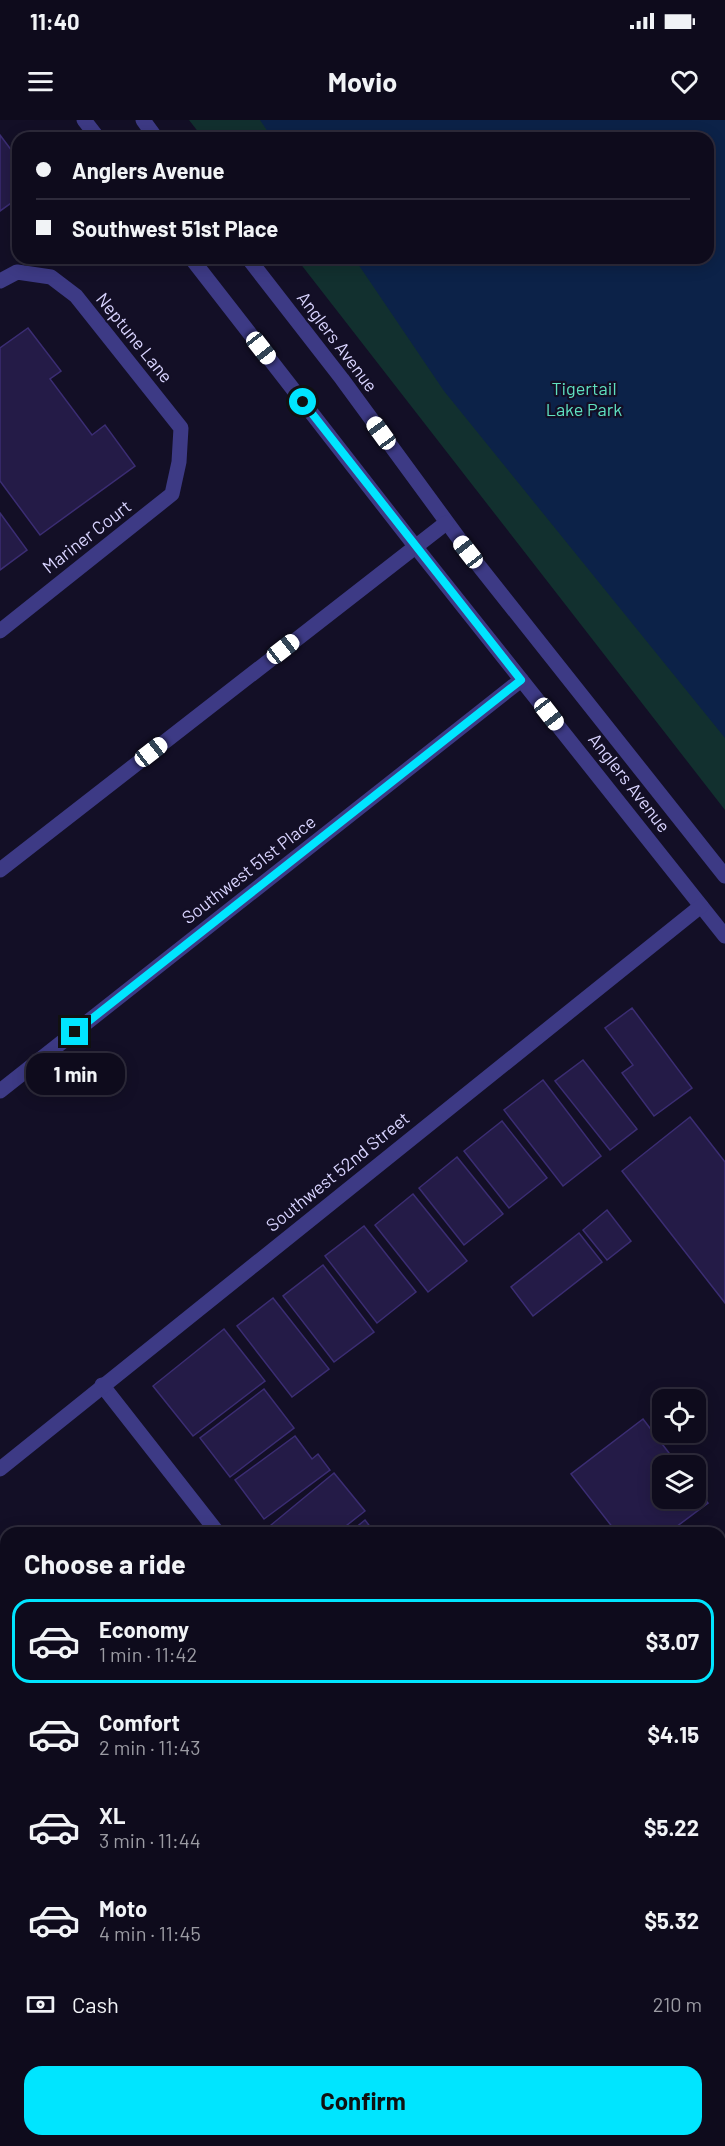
<!DOCTYPE html>
<html lang="en">
<head>
<meta charset="utf-8">
<style>
	:root { --surface:#0e0b1c; --page:#1c1929; --text:#f1f3f6; --muted:#9b9ba3; --line:#2e2b3b; --accent:#00e5ff }
	body { margin:0; font-family:Barlow,sans-serif; background:var(--page); color:var(--text); height:100vh; display:flex; flex-direction:column; font-size:22px; white-space:nowrap }
	* { box-sizing:border-box; margin:0 }
	p { font-size:20px; color:var(--muted) }
	.icon { flex:none; width:33px; height:33px; fill:none; stroke:currentColor; stroke-width:2; stroke-linecap:round; stroke-linejoin:round }
	.map { position:relative; flex:1; overflow:hidden }
	.drawer { position:absolute; left:0px; top:1407px; width:726px; height:620px; display:flex; flex-direction:column; background:var(--surface); border-radius:18px 18px 0 0; box-shadow:0 3px 15px #0003,0 0 0 2px var(--line) }
	.drawer>* { flex:none }
	.hud { position:absolute; left:12px; top:12px; width:702px; height:132px; border-radius:18px; box-shadow:0 3px 15px #0003,0 0 0 2px var(--line); display:grid; align-content:center; height:132px; padding:0 24px; background:var(--surface) }
	.buttons { position:absolute; left:652px; top:1269px; display:grid; gap:12px }
	.buttons a { display:grid; place-items:center; width:54px; height:54px; border-radius:12px; background:var(--surface); box-shadow:0 3px 15px #0003,0 0 0 2px var(--line); font-size:30px }
	.end { position:absolute; width:27px; height:27px; margin:-14px; border:8px solid #00e5ff; background:#111; box-shadow:0 0 0 3px #111 }
	.from { border-radius:50% }
	.bubble { position:absolute; height:42px; border-radius:18px; background:var(--surface); box-shadow:0 3px 15px #0003,0 0 0 2px var(--line); font-size:20px; font-weight:700; line-height:42px; text-align:center }
	.car { position:absolute; width:18px; height:36px; margin:-18px -9px; border-radius:8px; box-shadow:0 0 4px 2px #0007; background:linear-gradient(#fff 24%,#345 0 40%,#fff 0 76%,#345 0 86%,#fff 0) }
	.hud b { display:flex; align-items:center; gap:21px; height:57px; font-size:22px }
	.hud b+b { border-top:2px solid var(--line) }
	.hud i { width:15px; height:15px; background:var(--text) }
	ul { padding:0; list-style:none }
	li { display:flex; align-items:center; gap:18px; height:84px; margin:0 12px 9px; padding:0 12px; border:3px solid transparent; border-radius:18px }
	li div { flex:1 }
	li b { display:block; font-size:22px }
	li em { font-style:normal; font-weight:700 }
	li.on { border-color:var(--accent) }
	li>.icon { width:54px; height:54px; stroke-width:1.5 }
	h2 { padding:0 24px; font-size:27px; line-height:72px }
	.pay { display:flex; align-items:center; gap:15px; height:66px; padding:0 24px; font-size:22px }
	.pay p { margin-inline-start:auto }
	.button { display:flex; gap:12px; margin-top:auto; padding:12px 24px }
	.button a { flex:1; height:69px; border-radius:18px; background:var(--accent); color:#111; font-size:24px; font-weight:700; line-height:69px; text-align:center }
	.status { display:flex; justify-content:space-between; align-items:center; height:42px; padding:0 30px; background:var(--surface); direction:ltr }
	.status svg { height:16px; fill:currentColor }
	header { display:flex; justify-content:space-between; align-items:center; height:78px; padding:0 24px; background:var(--surface); font-size:27px; font-weight:700 }
	.map>svg:first-child { display:block }
</style>
</head>
<body>
<div class="status"><b>11:40</b><svg viewBox="0 0 49 12"><path d="M0 12V9h3v3zM5 12V6h3v6zM10 12V3h3v9zM15 12V0h3v12zM26 1h20v11H26zM47 4h2v5h-2z"/></svg></div>
<header><svg class="icon" aria-label="menu" viewBox="0 0 24 24"><path d="M4 6h16M4 12h16M4 18h16"/></svg>Movio<svg class="icon" aria-label="heart" viewBox="0 0 24 24"><path d="M12 20l-8-8c-3-5 5-10 8-4 3-6 11-1 8 4z"/></svg></header>
<div class="map">
<svg width="725" height="2026" viewBox="0 0 725 2026">
	<rect width="100%" height="100%" fill="#130f26"/>
	<path fill="#12302f" d="M189,0H725V690L296,138H708V18H203Z"/>
	<path fill="#0c2248" d="M260,0H725V618L444,271L354,138H708V18H272Z"/>
	<g fill="#241b47" stroke="#3b2d73" stroke-width="1.5">
		<path d="M0,15L18,39V78L0,91Z"/>
		<path d="M28,208L61,251L50,259L92,315L105,305L135,346L40,415L0,361V228Z"/>
		<path d="M0,393L27,430L0,450Z"/>
		<path d="M632,888L692,968L654,996L622,953L633,945L605,908Z"/>
		<path d="M583,940L637,1009L610,1030L555,961Z"/>
		<path d="M543,960L601,1036L563,1066L504,990Z"/>
		<path d="M690,997L725,1042V1183L622,1051Z"/>
		<path d="M502,1001L547,1058L509,1088L464,1031Z"/>
		<path d="M457,1037L503,1094L464,1125L419,1068Z"/>
		<path d="M413,1074L467,1141L428,1172L375,1105Z"/>
		<path d="M607,1090L631,1121L607,1140L583,1110Z"/>
		<path d="M364,1106L416,1172L377,1203L325,1136Z"/>
		<path d="M579,1113L602,1142L533,1196L511,1167Z"/>
		<path d="M323,1145L374,1212L334,1242L283,1176Z"/>
		<path d="M273,1178L329,1249L292,1277L237,1206Z"/>
		<path d="M224,1209L265,1261L193,1316L153,1266Z"/>
		<path d="M264,1269L294,1308L230,1357L200,1318Z"/>
		<path d="M643,1299L679,1346H663V1378H696V1367L708,1383L668,1413H617L571,1354Z"/>
		<path d="M295,1316L312,1339L318,1334L330,1350L264,1399L235,1360Z"/>
		<path d="M334,1353L365,1391L337,1413H277L271,1405Z"/>
		<path d="M365,1400L375,1413H349Z"/>
		<path d="M725,1506V1574L720,1568V1510Z"/>
	</g>
	<g fill="none" stroke-linecap="round" stroke-linejoin="round">
		<g stroke="#3d3a85" stroke-width="15">
			<path d="M84,0L98,18"/>
			<path d="M143,0L156,18"/>
			<path d="M191,138L415,426L725,816"/>
			<path d="M248,138L342,259L479,446L725,756"/>
			<path d="M0,161L17,152L51,157L76,176L181,308L179,342L172,374L0,511"/>
			<path d="M0,750L446,403"/>
			<path d="M0,971L521,560"/>
			<path d="M102,1265L218,1413"/>
			<path d="M0,1349L701,786"/>
			<path d="M0,1603L6,1611"/>
			<path d="M720,1633L725,1640"/>
			<path d="M720,1777L725,1773"/>
			<path d="M325,2020L329,2026"/>
			<path d="M396,2026L403,2020"/>
		</g>
	</g>
	<g fill="none" stroke-linecap="round" stroke-linejoin="round">
		<path stroke="#00e5ff" stroke-width="8" d="M75,912L521,560L303,282"/>
	</g>
	<g text-anchor="middle" stroke-width="4.5" stroke-linejoin="round" paint-order="stroke">
		<g font-size="18" fill="#d9d4ff" stroke="#130f26">
			<text transform="translate(134 218) rotate(51)" y="6">Neptune Lane</text>
			<text transform="translate(337 222) rotate(53)" y="6">Anglers Avenue</text>
			<text transform="translate(87 417) rotate(-38)" y="6">Mariner Court</text>
			<text transform="translate(629 663) rotate(52)" y="6">Anglers Avenue</text>
			<text transform="translate(249 750) rotate(-38)" y="6">Southwest 51st Place</text>
			<text transform="translate(338 1052) rotate(-39)" y="6">Southwest 52nd Street</text>
		</g>
		<g font-size="18" fill="#5fe0c0" stroke="#130f26">
			<text x="584" y="275">Tigertail<tspan x="584" dy="21">Lake Park</tspan></text>
		</g>
	</g>
</svg>
<div class="buttons">
<a><svg class="icon" aria-label="locate" viewBox="0 0 24 24"><circle cx="12" cy="12" r="6"/><path d="M12 2v4M12 18v4M2 12h4M18 12h4"/></svg></a>
<a><svg class="icon" aria-label="layers" viewBox="0 0 24 24"><path d="M12 4l9 5-9 5-9-5zM3 14l9 5 9-5"/></svg></a>
</div>
<i class="end from" style="left:303px;top:282px"></i>
<i class="end" style="left:75px;top:912px"></i>
<div class="bubble" style="left:26px;top:933px;width:99px">1 min</div>
<i class="car" style="left:261px;top:228px;rotate:142deg"></i>
<i class="car" style="left:381px;top:313px;rotate:324deg"></i>
<i class="car" style="left:468px;top:432px;rotate:322deg"></i>
<i class="car" style="left:283px;top:529px;rotate:52deg"></i>
<i class="car" style="left:549px;top:594px;rotate:142deg"></i>
<i class="car" style="left:151px;top:632px;rotate:52deg"></i>
<div class="hud">
<b><i class="from"></i>Anglers Avenue</b>
<b><i></i>Southwest 51st Place</b>
</div>
<section class="drawer">
<h2>Choose a ride</h2>
<ul>
<li class="on"><svg class="icon" aria-label="car" viewBox="0 0 24 24"><path d="M5 17H2v-5l4-1 3-4h7l3 4 3 1v5h-3M9 17h6M6 11h13"/><circle cx="7" cy="17" r="2"/><circle cx="17" cy="17" r="2"/></svg><div><b>Economy</b><p>1 min · 11:42</p></div><em>$3.07</em></li>
<li><svg class="icon" aria-label="car" viewBox="0 0 24 24"><path d="M5 17H2v-5l4-1 3-4h7l3 4 3 1v5h-3M9 17h6M6 11h13"/><circle cx="7" cy="17" r="2"/><circle cx="17" cy="17" r="2"/></svg><div><b>Comfort</b><p>2 min · 11:43</p></div><em>$4.15</em></li>
<li><svg class="icon" aria-label="car" viewBox="0 0 24 24"><path d="M5 17H2v-5l4-1 3-4h7l3 4 3 1v5h-3M9 17h6M6 11h13"/><circle cx="7" cy="17" r="2"/><circle cx="17" cy="17" r="2"/></svg><div><b>XL</b><p>3 min · 11:44</p></div><em>$5.22</em></li>
<li><svg class="icon" aria-label="car" viewBox="0 0 24 24"><path d="M5 17H2v-5l4-1 3-4h7l3 4 3 1v5h-3M9 17h6M6 11h13"/><circle cx="7" cy="17" r="2"/><circle cx="17" cy="17" r="2"/></svg><div><b>Moto</b><p>4 min · 11:45</p></div><em>$5.32</em></li>
</ul>
<div class="pay"><svg class="icon" aria-label="cash" viewBox="0 0 24 24"><path d="M3 7h18v10H3z"/><circle cx="12" cy="12" r="2"/></svg>Cash<p>210 m</p></div>
<div class="button"><a>Confirm</a></div>
</section>
</div>
</body>
</html>
